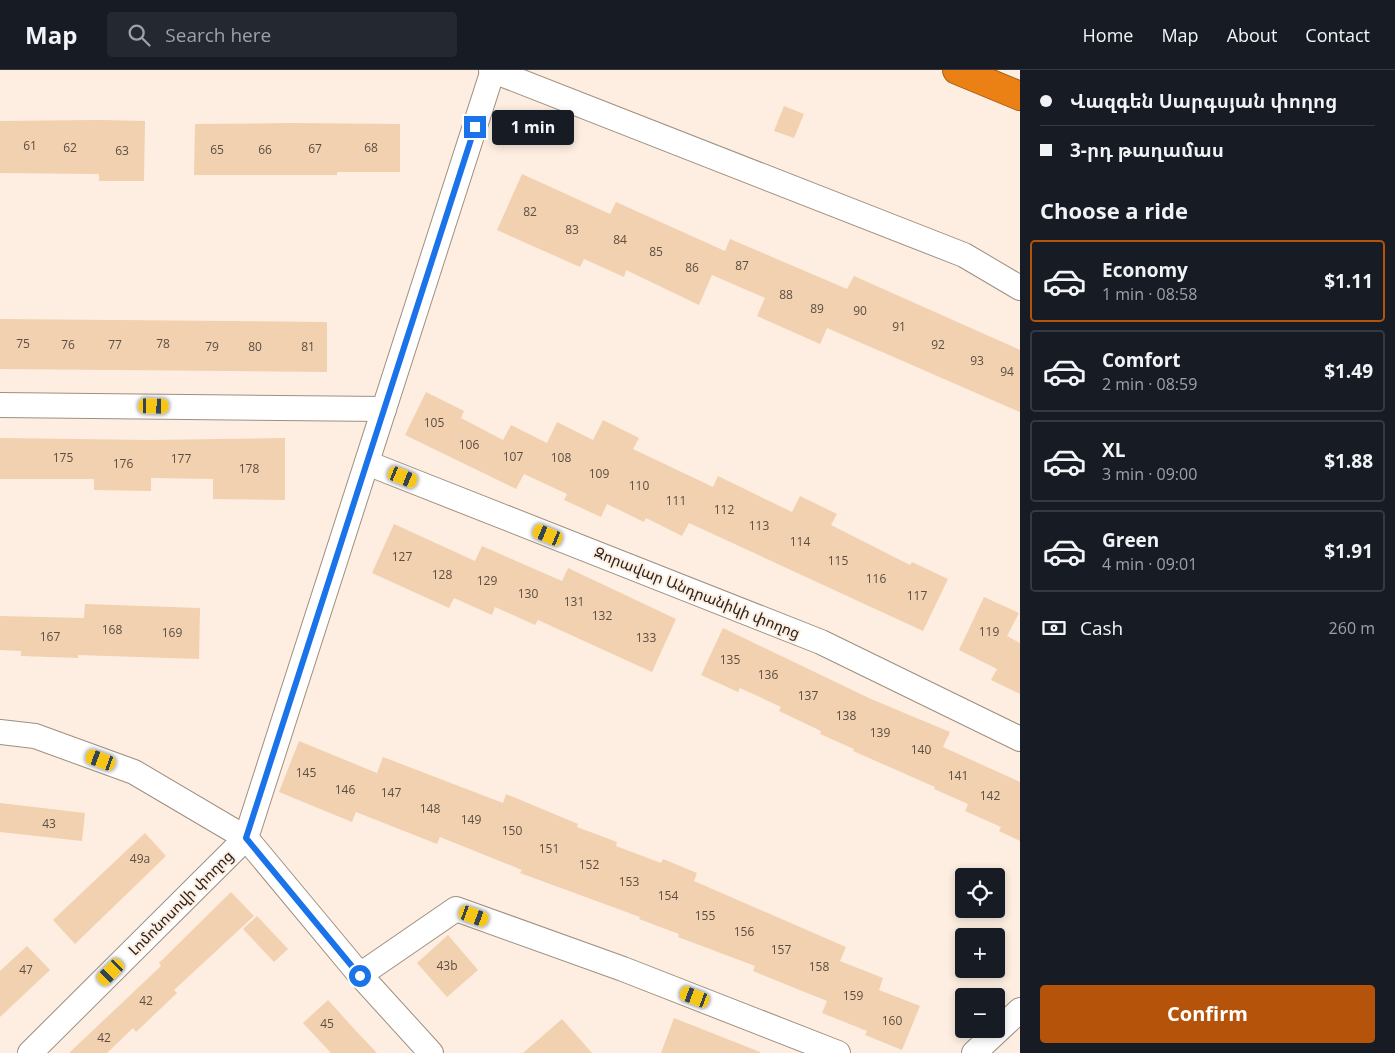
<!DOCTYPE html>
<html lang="en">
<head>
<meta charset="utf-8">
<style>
	:root { --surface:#171b24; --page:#242831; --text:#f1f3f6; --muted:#9ea1a6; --line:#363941; --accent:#b45309 }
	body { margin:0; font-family:"Open Sans","Noto Sans Armenian",sans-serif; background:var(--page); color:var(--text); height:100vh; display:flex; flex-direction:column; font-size:19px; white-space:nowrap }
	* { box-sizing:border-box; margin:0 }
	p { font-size:16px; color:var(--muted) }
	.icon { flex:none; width:28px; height:28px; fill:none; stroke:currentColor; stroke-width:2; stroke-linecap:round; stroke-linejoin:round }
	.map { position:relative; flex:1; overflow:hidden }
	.panel { display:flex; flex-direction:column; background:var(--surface); width:375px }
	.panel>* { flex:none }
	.guide { display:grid; align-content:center; height:110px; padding:0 20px; background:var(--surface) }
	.controls { position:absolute; left:955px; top:798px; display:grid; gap:10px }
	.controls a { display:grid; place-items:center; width:50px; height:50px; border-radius:5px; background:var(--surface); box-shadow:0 2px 8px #0003; font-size:25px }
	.end { position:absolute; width:22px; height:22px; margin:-11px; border:6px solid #1a73e8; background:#fff; box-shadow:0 0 0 2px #fff }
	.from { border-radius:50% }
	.bubble { position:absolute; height:35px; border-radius:5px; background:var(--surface); box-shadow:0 2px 8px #0003; font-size:16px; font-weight:700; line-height:35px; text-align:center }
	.car { position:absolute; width:15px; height:30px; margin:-15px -8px; border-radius:6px; box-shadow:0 0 4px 1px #0007; background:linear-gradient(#f5c518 24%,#345 0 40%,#f5c518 0 76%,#345 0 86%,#f5c518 0) }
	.guide b { display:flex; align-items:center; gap:18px; height:48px; font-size:19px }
	.guide b+b { border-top:1px solid var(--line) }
	.guide i { width:12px; height:12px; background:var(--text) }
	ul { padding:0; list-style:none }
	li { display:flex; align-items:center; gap:15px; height:82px; margin:0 10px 8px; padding:0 10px; border:2px solid var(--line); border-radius:5px }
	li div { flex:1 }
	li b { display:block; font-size:19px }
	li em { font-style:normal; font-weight:700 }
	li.current { border-color:var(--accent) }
	li>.icon { width:45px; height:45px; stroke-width:1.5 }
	h2 { padding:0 20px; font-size:22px; line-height:60px }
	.pay { display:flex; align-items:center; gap:12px; height:55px; padding:0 20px; font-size:19px }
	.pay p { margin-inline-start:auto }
	.cta { display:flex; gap:10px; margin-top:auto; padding:10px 20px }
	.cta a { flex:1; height:58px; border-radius:5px; background:var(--accent); color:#fff; font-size:20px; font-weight:700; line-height:58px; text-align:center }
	header { display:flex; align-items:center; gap:30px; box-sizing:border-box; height:70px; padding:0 25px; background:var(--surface); border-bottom:1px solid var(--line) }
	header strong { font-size:24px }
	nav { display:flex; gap:28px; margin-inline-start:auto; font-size:18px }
	.search { width:350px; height:45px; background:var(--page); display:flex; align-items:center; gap:12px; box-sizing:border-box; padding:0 18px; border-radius:5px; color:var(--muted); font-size:19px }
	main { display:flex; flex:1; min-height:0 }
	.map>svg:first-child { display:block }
</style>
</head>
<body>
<header>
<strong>Map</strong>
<div class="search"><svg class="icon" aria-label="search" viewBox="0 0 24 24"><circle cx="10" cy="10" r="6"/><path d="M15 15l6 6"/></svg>Search here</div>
<nav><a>Home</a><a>Map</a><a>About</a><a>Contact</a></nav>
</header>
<main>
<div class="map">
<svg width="1020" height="983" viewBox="0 0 1020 983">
	<rect width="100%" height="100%" fill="#fdeee1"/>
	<g fill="#f1d1af">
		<path d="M784,36L804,44L794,68L774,61Z"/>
		<path d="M100,50L145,51L144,111H99V104L0,103V51Z"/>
		<path d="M293,53L400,54V102H337V105H194L195,54Z"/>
		<path d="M522,104L610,144L616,132L725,181L730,169L847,219L854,206L1020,280V342L827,258L820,274L757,246L765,228L712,205L699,235L626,200L624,207L584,189L580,197L497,160Z"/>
		<path d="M0,249L327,252V302L0,299Z"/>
		<path d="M426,322L464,341L461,348L503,370L511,355L547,373L557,352L593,370L603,350L639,368L633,379L713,417L718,406L792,442L800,426L837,444L831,455L910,495L912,492L948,509L923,561L689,453L682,466L646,448L644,452L607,434L601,447L564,430L567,424L524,404L516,419L405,365Z"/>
		<path d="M0,368L151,370L285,368V430L213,429V409L151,408V421L94,420V409H0Z"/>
		<path d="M394,454L475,491L482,476L562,511L568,498L676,549L652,602L538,550L535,555L495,537L492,545L454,528L449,538L372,503Z"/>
		<path d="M984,527L1019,543L1007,566L1020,573V624L991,610L997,599L959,580Z"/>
		<path d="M85,534L200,538L199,589L78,585V588L21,586V581L0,580V546L84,548Z"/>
		<path d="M723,558L871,629L950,662L943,677L1020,712V771L999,761L1001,757L965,741L968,734L934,719L935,717L853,681L854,679L820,664L821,661L779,641L781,637L740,618L738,622L701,605Z"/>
		<path d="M299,671L377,703L383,687L503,733L506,724L578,754L577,757L617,772L616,776L661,793L663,789L697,803L694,811L846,877L840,891L883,908L879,920L920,936L902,980L865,965L867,961L822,943L827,931L753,901L755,896L678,867L679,864L639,849L640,847L520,803L522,800L440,767L437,774L356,742L352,752L279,722Z"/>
		<path d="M0,733L85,743L82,771L0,762Z"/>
		<path d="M145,763L166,786L75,874L53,850Z"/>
		<path d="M231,822L254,846L174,920L177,923L136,962L133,958L107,983H69L161,896L159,893Z"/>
		<path d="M257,846L288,879L274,892L243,859Z"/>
		<path d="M448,865L478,900L447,927L417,893Z"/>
		<path d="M27,876L50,900L0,947V901Z"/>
		<path d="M328,930L356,961L377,983H331L303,953Z"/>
		<path d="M674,948L760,982V983H661Z"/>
		<path d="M562,949L592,983H523Z"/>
	</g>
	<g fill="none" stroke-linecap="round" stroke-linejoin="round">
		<g stroke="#9f8f7f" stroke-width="26">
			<g id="minor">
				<path d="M491,0L964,185L1020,218"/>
				<path d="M0,335L384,339"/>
				<path d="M367,393L821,572L1020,669"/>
				<path d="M0,662L35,666L134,702L246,768L360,905L431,983"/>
				<path d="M360,905L456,839L623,899L838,983"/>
				<path d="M30,983L246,768L493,0"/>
				<path d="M974,983L1020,940"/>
			</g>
		</g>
		<g stroke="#a75f18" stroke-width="30">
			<path id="highway" d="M957,0L1020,26"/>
		</g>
		<use href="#minor" stroke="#fff" stroke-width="24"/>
		<use href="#highway" stroke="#eb8015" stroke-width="28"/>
	</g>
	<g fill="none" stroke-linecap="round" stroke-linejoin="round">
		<path stroke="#1a73e8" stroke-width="6" d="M360,906L246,768L475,57"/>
	</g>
	<g text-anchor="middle" stroke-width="4" stroke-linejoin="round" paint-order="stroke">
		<g font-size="12" fill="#5c4e42">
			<text x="30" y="80">61</text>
			<text x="70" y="82">62</text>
			<text x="371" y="82">68</text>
			<text x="315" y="83">67</text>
			<text x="217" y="84">65</text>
			<text x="265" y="84">66</text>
			<text x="122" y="85">63</text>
			<text x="530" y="146">82</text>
			<text x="572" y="164">83</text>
			<text x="620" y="174">84</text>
			<text x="656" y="186">85</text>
			<text x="742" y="200">87</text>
			<text x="692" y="202">86</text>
			<text x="786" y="229">88</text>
			<text x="817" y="243">89</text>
			<text x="860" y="245">90</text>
			<text x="899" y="261">91</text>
			<text x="23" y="278">75</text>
			<text x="163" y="278">78</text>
			<text x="68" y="279">76</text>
			<text x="115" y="279">77</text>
			<text x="938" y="279">92</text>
			<text x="212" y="281">79</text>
			<text x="255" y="281">80</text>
			<text x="308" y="281">81</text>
			<text x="977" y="295">93</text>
			<text x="1007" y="306">94</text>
			<text x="434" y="357">105</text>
			<text x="469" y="379">106</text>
			<text x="513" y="391">107</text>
			<text x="63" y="392">175</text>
			<text x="561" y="392">108</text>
			<text x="181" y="393">177</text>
			<text x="123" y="398">176</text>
			<text x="249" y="403">178</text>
			<text x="599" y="408">109</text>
			<text x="639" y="420">110</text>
			<text x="676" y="435">111</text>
			<text x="724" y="444">112</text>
			<text x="759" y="460">113</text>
			<text x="800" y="476">114</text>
			<text x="402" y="491">127</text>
			<text x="838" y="495">115</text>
			<text x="442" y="509">128</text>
			<text x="876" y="513">116</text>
			<text x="487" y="515">129</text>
			<text x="528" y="528">130</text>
			<text x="917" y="530">117</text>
			<text x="574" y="536">131</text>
			<text x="602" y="550">132</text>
			<text x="112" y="564">168</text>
			<text x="989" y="566">119</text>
			<text x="172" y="567">169</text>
			<text x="50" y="571">167</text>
			<text x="646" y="572">133</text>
			<text x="730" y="594">135</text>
			<text x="768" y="609">136</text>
			<text x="808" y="630">137</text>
			<text x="846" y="650">138</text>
			<text x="880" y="667">139</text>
			<text x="921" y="684">140</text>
			<text x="306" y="707">145</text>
			<text x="958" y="710">141</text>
			<text x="345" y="724">146</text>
			<text x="391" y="727">147</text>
			<text x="990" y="730">142</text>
			<text x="430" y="743">148</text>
			<text x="471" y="754">149</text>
			<text x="49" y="758">43</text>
			<text x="512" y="765">150</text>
			<text x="549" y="783">151</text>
			<text x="140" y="793">49a</text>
			<text x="589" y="799">152</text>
			<text x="629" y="816">153</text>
			<text x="668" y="830">154</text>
			<text x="705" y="850">155</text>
			<text x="744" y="866">156</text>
			<text x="781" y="884">157</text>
			<text x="447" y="900">43b</text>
			<text x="819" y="901">158</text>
			<text x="26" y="904">47</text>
			<text x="853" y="930">159</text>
			<text x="146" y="935">42</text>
			<text x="892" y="955">160</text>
			<text x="327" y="958">45</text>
			<text x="104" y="972">42</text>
		</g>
		<g font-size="15" fill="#2a231d" stroke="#fdeee1">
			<text transform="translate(697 523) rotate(22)" y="5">Զորավար Անդրանիկի փողոց</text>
			<text transform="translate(181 833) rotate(-45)" y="5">Լոմոնոսովի փողոց</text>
		</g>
	</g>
</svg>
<div class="controls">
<a><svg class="icon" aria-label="locate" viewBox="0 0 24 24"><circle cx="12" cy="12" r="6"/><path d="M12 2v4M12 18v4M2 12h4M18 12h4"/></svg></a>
<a>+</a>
<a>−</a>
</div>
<i class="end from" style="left:360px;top:906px"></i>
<i class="end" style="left:475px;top:57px"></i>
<div class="bubble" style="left:492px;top:40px;width:82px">1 min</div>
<i class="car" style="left:154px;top:336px;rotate:91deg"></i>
<i class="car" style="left:403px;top:407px;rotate:112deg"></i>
<i class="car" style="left:548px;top:465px;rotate:292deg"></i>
<i class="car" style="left:101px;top:690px;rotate:290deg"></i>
<i class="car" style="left:474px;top:846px;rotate:110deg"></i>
<i class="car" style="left:111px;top:902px;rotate:225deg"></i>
<i class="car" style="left:695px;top:927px;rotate:291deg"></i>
</div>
<section class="panel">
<div class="guide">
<b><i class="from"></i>Վազգեն Սարգսյան փողոց</b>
<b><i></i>3-րդ թաղամաս</b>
</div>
<h2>Choose a ride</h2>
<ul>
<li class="current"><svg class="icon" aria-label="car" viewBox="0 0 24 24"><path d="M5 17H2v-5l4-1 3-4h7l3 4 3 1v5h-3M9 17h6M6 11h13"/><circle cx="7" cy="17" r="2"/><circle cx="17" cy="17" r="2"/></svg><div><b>Economy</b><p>1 min · 08:58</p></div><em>$1.11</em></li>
<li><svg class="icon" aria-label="car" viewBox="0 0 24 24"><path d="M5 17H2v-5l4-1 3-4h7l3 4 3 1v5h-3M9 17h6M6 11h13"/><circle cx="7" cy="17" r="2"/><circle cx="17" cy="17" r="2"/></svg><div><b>Comfort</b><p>2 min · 08:59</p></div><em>$1.49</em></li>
<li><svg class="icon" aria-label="car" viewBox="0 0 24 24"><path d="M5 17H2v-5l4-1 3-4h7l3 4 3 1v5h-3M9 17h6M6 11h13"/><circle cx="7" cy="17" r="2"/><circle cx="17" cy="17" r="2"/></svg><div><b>XL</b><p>3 min · 09:00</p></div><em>$1.88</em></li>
<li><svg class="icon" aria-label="car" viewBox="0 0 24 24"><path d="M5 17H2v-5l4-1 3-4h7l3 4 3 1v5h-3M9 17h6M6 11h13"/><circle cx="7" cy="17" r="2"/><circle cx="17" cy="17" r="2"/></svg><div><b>Green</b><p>4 min · 09:01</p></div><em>$1.91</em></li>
</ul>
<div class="pay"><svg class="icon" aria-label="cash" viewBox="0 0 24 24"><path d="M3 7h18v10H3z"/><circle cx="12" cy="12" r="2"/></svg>Cash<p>260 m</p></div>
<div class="cta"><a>Confirm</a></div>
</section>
</main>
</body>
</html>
